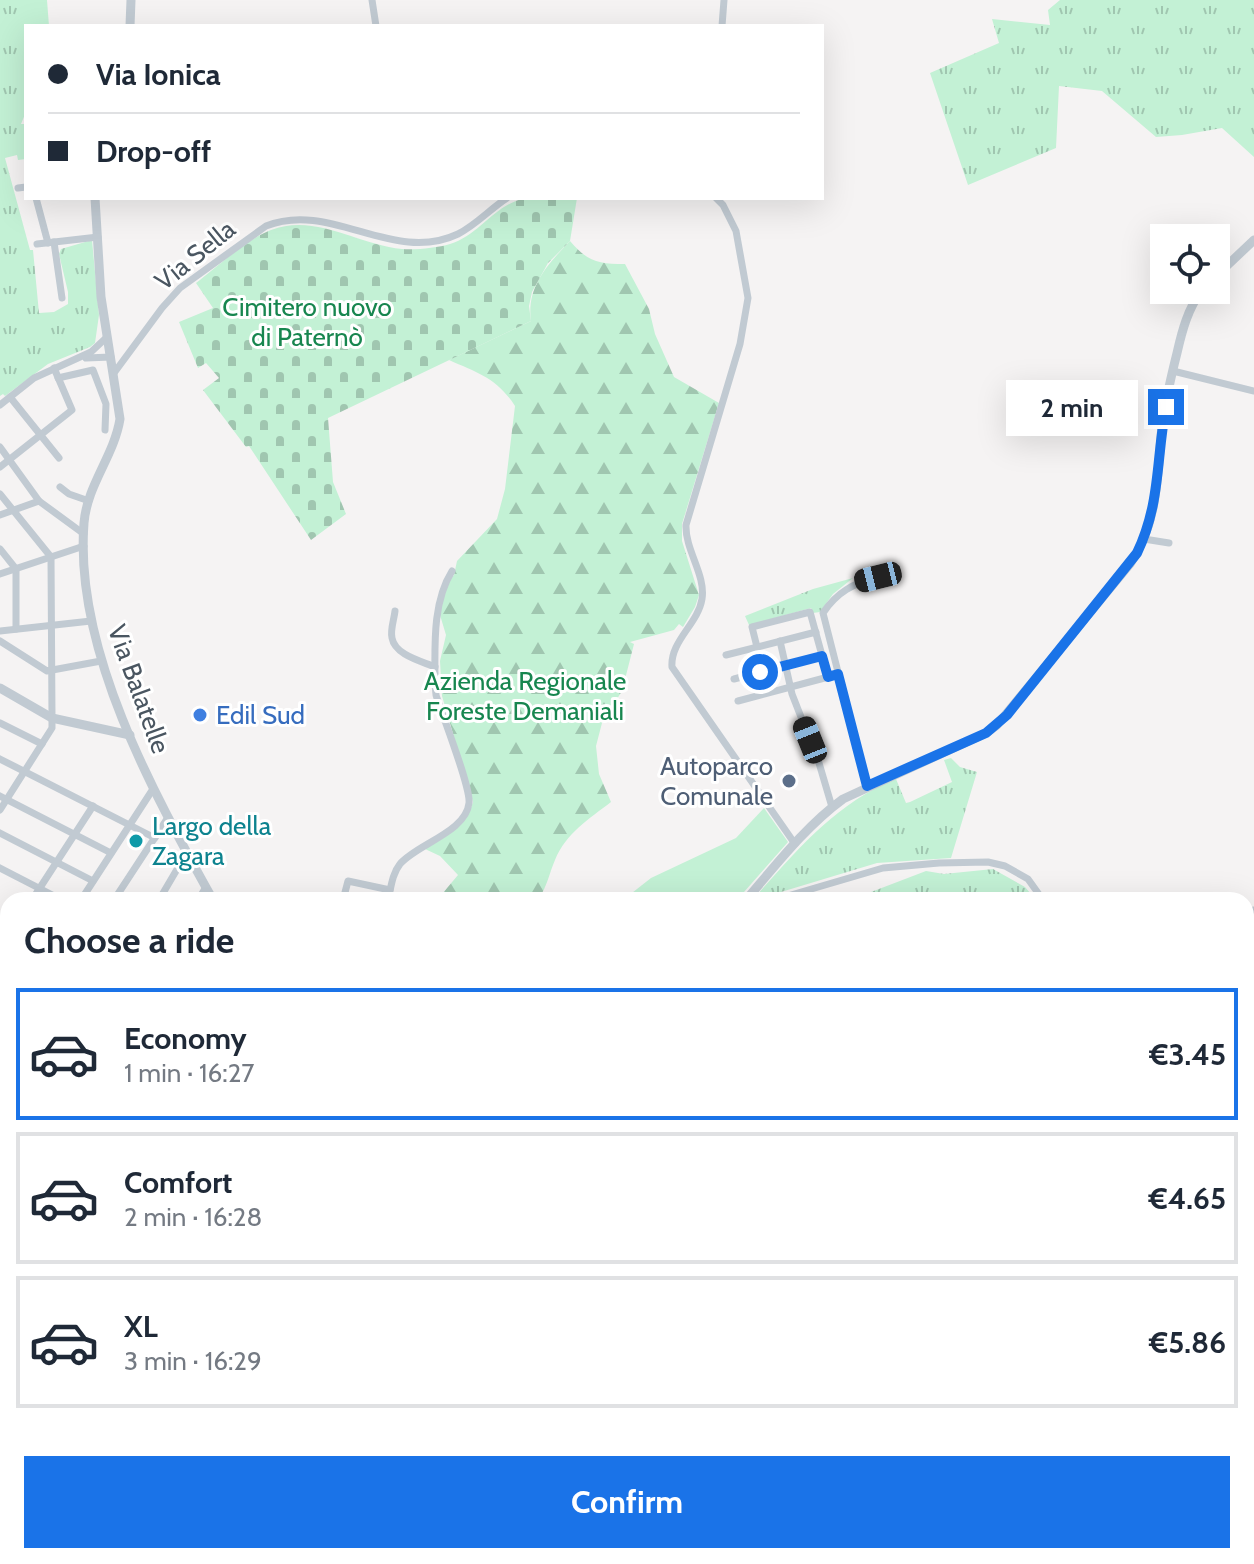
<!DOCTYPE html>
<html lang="en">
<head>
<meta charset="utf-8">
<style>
	:root { --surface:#fff; --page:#f6f6f7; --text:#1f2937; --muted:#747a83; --line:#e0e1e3; --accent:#1a73e8 }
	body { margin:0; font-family:Cabin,sans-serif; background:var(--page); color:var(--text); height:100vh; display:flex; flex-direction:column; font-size:30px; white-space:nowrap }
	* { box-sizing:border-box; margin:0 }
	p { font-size:26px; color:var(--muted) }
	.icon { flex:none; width:44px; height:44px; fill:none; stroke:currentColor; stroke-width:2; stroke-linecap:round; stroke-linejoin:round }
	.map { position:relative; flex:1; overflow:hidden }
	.drawer { position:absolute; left:0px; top:892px; width:1254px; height:672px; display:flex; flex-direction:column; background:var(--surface); border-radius:24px 24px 0 0; box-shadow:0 8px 32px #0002 }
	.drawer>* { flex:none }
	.top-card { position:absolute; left:24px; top:24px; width:800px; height:176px; border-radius:0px; box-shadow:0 8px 32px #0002; display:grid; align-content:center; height:176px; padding:0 24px; background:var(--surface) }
	.buttons { position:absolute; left:1150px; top:224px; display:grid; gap:16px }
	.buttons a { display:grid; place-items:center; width:80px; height:80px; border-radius:0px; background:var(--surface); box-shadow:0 8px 32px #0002; font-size:40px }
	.end { position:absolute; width:36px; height:36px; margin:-18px; border:10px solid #1a73e8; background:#fff; box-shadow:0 0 0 4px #fff }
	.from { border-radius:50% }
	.bubble { position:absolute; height:56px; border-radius:0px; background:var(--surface); box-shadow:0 8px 32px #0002; font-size:26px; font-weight:800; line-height:56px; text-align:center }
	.car { position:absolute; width:24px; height:48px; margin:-24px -12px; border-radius:10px; box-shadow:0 0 6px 2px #0007; background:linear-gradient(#222 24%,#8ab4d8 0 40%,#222 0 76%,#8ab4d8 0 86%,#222 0) }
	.top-card b { display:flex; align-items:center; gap:28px; height:76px; font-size:30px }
	.top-card b+b { border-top:2px solid var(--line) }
	.top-card i { width:20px; height:20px; background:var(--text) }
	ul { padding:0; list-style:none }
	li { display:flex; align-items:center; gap:24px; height:132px; margin:0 16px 12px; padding:0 8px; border:4px solid var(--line); border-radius:0px }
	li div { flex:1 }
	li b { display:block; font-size:30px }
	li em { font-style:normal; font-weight:800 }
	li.current { border-color:var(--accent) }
	li>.icon { width:72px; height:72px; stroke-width:1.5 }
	h2 { padding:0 24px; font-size:36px; line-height:96px }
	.action { display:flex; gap:16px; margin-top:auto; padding:16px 24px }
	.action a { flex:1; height:92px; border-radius:0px; background:var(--accent); color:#fff; font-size:32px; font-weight:800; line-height:92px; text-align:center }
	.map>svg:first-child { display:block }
</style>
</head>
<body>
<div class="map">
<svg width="1254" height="1564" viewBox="0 0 1254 1564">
	<defs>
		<pattern id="grass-tufts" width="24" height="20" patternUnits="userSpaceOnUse" patternTransform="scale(2)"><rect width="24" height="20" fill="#c3f1d5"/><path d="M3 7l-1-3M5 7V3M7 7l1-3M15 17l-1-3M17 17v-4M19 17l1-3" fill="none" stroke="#a0c6b0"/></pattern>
		<pattern id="forest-firs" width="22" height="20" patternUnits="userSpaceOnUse" patternTransform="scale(2)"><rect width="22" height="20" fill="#c3f1d5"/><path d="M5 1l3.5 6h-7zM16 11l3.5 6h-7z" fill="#a0c6b0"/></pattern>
		<pattern id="cemetery-stones" width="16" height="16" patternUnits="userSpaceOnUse" patternTransform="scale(2)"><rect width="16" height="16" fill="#c3f1d5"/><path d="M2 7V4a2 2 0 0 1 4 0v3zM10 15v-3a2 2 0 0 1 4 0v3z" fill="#a0c6b0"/></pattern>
	</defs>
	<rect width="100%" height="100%" fill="#f5f3f3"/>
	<g fill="url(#grass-tufts)">
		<path d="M0,0H47L49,26H26V112L21,124H26V159L18,160L17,155L5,158L30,250H33L39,313L54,312L68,304V292L59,254L61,249L92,240L99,315L95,343L90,347L48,364L5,396L3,394L0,396Z"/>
		<path d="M1060,0H1254V157L1222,128L1182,135L1156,137L1102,91L1059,86L1056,148L968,185L930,73L999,43L992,19L1050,25L1048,10Z"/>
		<path d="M853,578L833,594L820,612L813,613L811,608L749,625L745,616L813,589Z"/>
		<path d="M951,758L960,767L977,772L951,858L877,863L761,898L756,896C798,849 836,803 896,779L906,803L910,802L952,782L944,760Z"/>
		<path d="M993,869L1025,887L1036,900H856L858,897L926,871L944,874Z"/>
	</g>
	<path fill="url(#forest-firs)" d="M570,241C588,262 598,264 625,264L649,309L655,334L674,377L719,403L682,524V541L699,595L695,607L683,627L679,624L674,630L630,642L634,644L622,691L602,723L596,746L599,774L611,802C589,819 566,833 555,860C549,874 547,887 538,900H437L458,875L440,856L425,849C447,836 465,827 473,802L442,696L440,661L446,635L440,615L446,585L454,575L457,561L497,519L505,489L515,406C497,378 478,373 449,360L531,321C526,287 548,264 570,241Z"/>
	<g fill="url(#cemetery-stones)">
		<path d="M577,198L570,241L548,263L532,292L529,306L531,321L328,418L333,482L346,514L311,540L249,446L246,447L203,390L219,378L206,363L198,368L179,322L213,308L196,283C217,267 247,239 271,230C316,213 358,245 402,249C416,250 437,248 450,244C478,236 494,206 522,199C539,194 560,198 577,198Z"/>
		<path d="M860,1556H956L955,1563L958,1564H857Z"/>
	</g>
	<path fill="#c3f1d5" d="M764,808L788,842L737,900H623L651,878L736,838Z"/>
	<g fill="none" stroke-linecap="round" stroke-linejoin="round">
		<g stroke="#c1cad2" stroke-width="5">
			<path d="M503,1556V1559L525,1558"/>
			<path d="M692,1564L698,1556"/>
		</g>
		<g stroke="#c1cad2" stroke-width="7">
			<path d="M372,0L376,26"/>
			<path d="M722,26L724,0"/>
			<path d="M18,188L26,187"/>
			<path d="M36,198L48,243"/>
			<path d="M716,198L723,205L736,231L748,298L740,344L686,525C685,550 706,575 702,599C698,624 670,641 672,667L795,844"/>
			<path d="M54,242L62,298"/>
			<path d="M37,244L98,237"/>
			<path d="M86,358L111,357"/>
			<path d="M1173,371L1254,391"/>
			<path d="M114,373L162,308L180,288L266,226C331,200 393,265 458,234C476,225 490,209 507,198"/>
			<path d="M58,378L93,370L106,404L105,430"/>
			<path d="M10,397L59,458"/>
			<path d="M0,405L34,378L91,352L107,337"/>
			<path d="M0,447L39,501"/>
			<path d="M0,467L72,410L54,368"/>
			<path d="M60,487L69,494L89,501"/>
			<path d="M0,494L51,557L52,718V728L0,810"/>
			<path d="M0,515L39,501L84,534"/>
			<path d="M1144,539L1169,543"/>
			<path d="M0,549L16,569V629"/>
			<path d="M0,574L84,546"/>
			<path d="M395,611C394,620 390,630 392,638C395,655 421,661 435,667"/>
			<path d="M0,631L91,621"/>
			<path d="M0,641L47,671L101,661"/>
			<path d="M780,641L792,694L819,763L832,807"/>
			<path d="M757,647L752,627L810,612L828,677"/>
			<path d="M726,655L816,632"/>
			<path d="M734,679L822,656"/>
			<path d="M738,701L832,676"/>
			<path d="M0,723L42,744"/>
			<path d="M0,759L155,838"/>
			<path d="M867,786L823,613C837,592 854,583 878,577"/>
			<path d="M0,796L111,853"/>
			<path d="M0,833L93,881"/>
			<path d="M0,868L62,900"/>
			<path d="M32,900L93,806"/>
			<path d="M81,900L153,789"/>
			<path d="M114,900L167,819"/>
			<path d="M159,900L186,854"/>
			<path d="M198,900L206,887"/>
			<path d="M343,900L348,881L390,890"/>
			<path d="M388,900C391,888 392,874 400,864C417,844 466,832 469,803C471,787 442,715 436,695L435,684C435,647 432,603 452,571"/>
			<path d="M774,900L883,868L939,863L988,862L1005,866L1028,879L1043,900"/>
			<path d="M1246,911L1254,910"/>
			<path d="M0,950L8,937"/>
			<path d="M0,1028L8,1016"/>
			<path d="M0,1085L8,1072"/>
			<path d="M0,1113L8,1117"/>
			<path d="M0,1166L8,1169"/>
			<path d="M0,1223L2,1224"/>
			<path d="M0,1312L8,1310"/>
			<path d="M0,1367L8,1380"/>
			<path d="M0,1419L8,1406"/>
			<path d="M0,1424L8,1429"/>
			<path d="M0,1499L8,1501"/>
			<path d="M0,1516L4,1518L0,1557"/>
			<path d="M288,1556L291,1564"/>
			<path d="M559,1556V1564"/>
			<path d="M721,1556L730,1564"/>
			<path d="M817,1556L818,1564"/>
			<path d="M1126,1556L1128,1564"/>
			<path d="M164,1560L170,1556"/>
			<path d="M34,1564L36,1556"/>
			<path d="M192,1564V1556"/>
			<path d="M214,1564L219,1556"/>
			<path d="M304,1564L310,1556"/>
			<path d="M441,1564L494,1556"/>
			<path d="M580,1564L583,1556"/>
			<path d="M638,1564L642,1556"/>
			<path d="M852,1564L855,1556"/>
		</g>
		<g stroke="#c1cad2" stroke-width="9">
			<path d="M130,26L131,0"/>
			<path d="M95,198L101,297L120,419C114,456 87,485 84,523C74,650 153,792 213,900"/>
			<path d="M1216,276L1254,240"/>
			<path d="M0,688L52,718L130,735"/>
			<path d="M746,900C776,865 806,826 843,799L986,733L997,725L1130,564C1159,521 1157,475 1162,426C1165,402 1171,377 1177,353C1182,331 1188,308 1202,290"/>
			<path d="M0,1259L8,1252"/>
			<path d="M433,1556L442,1564"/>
			<path d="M117,1564L119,1556"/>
			<path d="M365,1564V1556"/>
		</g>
	</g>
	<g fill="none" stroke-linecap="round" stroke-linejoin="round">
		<path stroke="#1a73e8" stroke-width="10" d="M760,672L822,656L828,677L838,674L867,786L986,733L1007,715L1137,553C1161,503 1156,458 1166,407"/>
	</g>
	<circle fill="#3f7fe0" stroke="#fff" stroke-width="3" cx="200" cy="715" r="8"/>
	<circle fill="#5c6f8a" stroke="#fff" stroke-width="3" cx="789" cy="781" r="8"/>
	<circle fill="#0f9aa8" stroke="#fff" stroke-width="3" cx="136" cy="841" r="8"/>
	<g text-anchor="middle" stroke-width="6" stroke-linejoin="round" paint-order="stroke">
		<g font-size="26" fill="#4a5661" stroke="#fff">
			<text transform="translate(195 255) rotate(-39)" y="9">Via Sella</text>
			<text transform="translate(139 689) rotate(70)" y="9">Via Balatelle</text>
		</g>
		<g font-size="26" fill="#17864f" stroke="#fff">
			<text x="307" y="316">Cimitero nuovo<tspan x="307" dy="30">di Paternò</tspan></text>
			<text x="525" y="690">Azienda Regionale<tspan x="525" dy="30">Foreste Demaniali</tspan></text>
		</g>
		<g font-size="26" fill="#366cbe" stroke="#fff" text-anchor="start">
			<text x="216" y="724">Edil Sud</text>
		</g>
		<g font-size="26" fill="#4e5e75" stroke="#fff" text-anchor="end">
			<text x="773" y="775">Autoparco<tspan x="773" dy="30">Comunale</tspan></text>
		</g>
		<g font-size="26" fill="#0d838f" stroke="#fff" text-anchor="start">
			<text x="152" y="835">Largo della<tspan x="152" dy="30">Zagara</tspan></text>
		</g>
	</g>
</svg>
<div class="buttons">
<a><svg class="icon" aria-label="locate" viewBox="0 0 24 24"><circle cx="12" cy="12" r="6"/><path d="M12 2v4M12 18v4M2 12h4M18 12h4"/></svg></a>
</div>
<i class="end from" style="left:760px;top:672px"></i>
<i class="end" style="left:1166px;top:407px"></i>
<div class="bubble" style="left:1006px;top:380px;width:132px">2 min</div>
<i class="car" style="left:878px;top:577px;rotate:256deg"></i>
<i class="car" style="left:810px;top:740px;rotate:338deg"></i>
<div class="top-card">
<b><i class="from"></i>Via Ionica</b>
<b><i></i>Drop-off</b>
</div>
<section class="drawer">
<h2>Choose a ride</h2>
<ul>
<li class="current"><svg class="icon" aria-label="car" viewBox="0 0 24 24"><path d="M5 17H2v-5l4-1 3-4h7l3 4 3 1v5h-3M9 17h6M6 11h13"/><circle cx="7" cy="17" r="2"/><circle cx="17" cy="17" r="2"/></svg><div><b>Economy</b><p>1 min · 16:27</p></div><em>€3.45</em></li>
<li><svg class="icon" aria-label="car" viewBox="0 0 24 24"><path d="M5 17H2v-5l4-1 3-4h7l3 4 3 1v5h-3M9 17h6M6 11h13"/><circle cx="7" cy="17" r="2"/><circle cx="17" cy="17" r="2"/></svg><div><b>Comfort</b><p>2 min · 16:28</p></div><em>€4.65</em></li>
<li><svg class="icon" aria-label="car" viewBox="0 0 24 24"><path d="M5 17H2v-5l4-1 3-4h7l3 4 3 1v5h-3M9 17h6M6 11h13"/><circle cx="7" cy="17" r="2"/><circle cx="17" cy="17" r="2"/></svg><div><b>XL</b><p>3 min · 16:29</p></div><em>€5.86</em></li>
</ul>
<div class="action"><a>Confirm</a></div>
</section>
</div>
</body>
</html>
